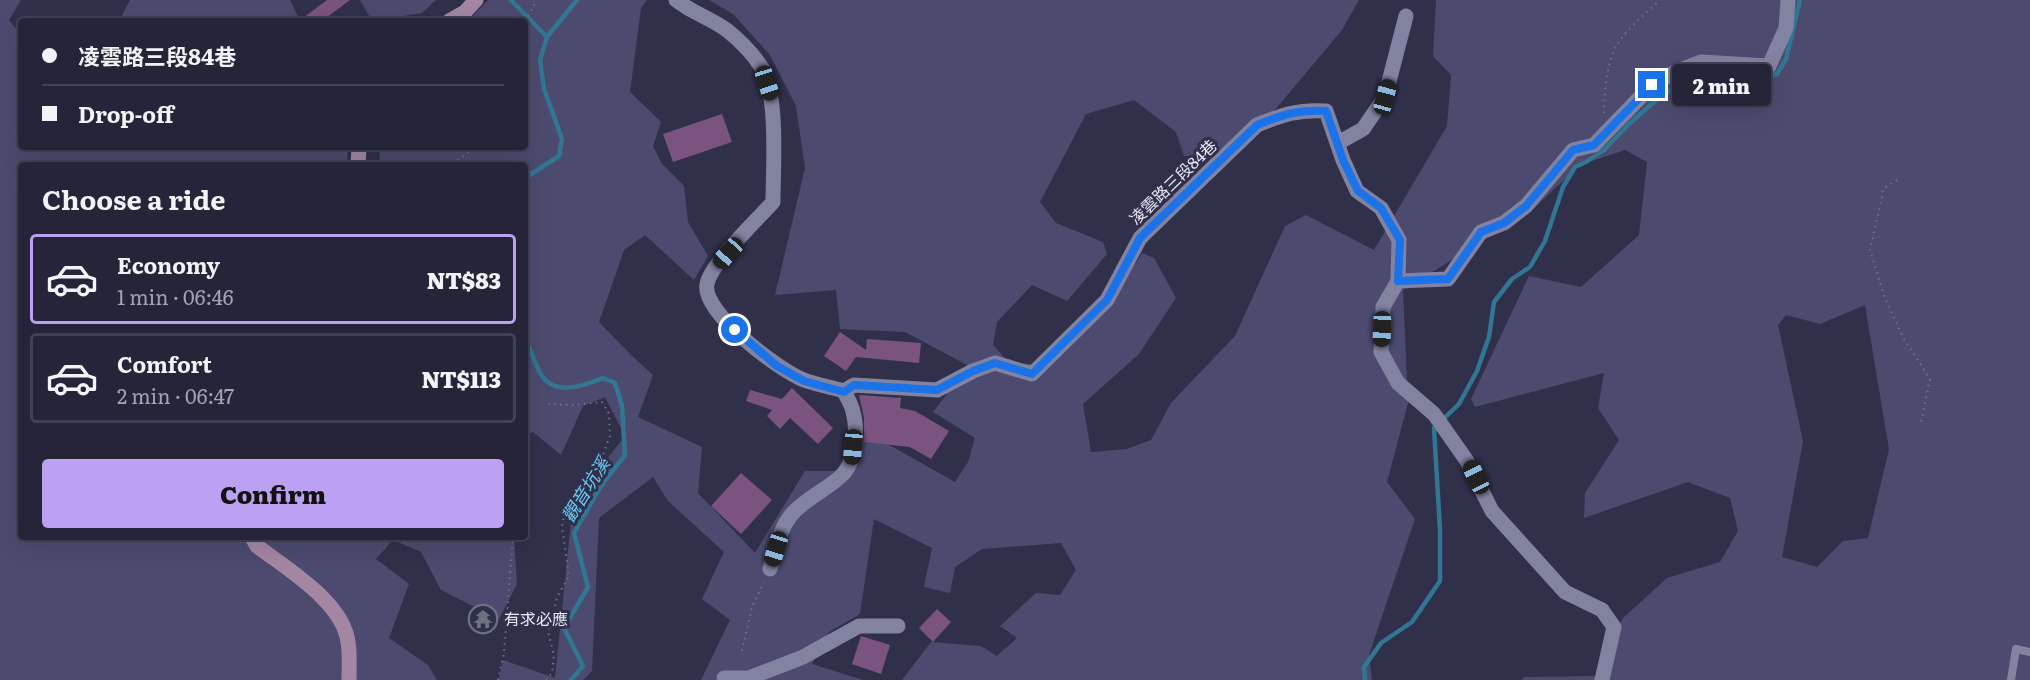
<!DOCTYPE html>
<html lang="en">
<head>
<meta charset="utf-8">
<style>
	:root { --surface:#252438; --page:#313043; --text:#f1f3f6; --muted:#a3a4ae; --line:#424153; --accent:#bca0f2 }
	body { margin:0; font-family:Literata,"Noto Sans TC",serif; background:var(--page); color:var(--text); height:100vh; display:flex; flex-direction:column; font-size:22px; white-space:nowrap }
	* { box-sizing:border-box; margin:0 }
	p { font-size:20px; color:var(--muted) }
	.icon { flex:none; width:33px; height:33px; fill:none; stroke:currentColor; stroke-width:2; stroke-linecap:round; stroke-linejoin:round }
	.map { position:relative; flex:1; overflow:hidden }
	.sheet { position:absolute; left:18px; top:162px; width:510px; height:378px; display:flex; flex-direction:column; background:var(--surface); border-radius:6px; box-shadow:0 6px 24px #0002,0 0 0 2px var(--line) }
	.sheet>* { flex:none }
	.banner { position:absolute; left:18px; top:18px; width:510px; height:132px; border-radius:6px; box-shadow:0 6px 24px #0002,0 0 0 2px var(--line); display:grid; align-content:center; height:132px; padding:0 24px; background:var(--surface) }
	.end { position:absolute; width:27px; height:27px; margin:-14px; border:8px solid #1a73e8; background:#fff; box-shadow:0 0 0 3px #fff }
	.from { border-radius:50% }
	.bubble { position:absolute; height:42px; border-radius:6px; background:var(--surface); box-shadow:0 6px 24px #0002,0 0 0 2px var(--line); font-size:20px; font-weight:800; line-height:42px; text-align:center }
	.car { position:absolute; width:18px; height:36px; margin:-18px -9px; border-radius:8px; box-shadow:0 0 4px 2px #0007; background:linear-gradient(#222 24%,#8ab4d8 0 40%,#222 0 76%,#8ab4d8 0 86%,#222 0) }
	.banner b { display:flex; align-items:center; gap:21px; height:57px; font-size:22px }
	.banner b+b { border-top:2px solid var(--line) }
	.banner i { width:15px; height:15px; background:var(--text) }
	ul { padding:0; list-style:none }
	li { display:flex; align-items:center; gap:18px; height:90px; margin:0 12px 9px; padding:0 12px; border:3px solid var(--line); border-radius:6px }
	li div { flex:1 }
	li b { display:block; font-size:22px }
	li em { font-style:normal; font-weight:800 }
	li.selected { border-color:var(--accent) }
	li>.icon { width:54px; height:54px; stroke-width:1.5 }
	h2 { padding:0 24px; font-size:27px; line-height:72px }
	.primary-button { display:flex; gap:12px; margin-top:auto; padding:12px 24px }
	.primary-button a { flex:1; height:69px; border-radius:6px; background:var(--accent); color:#111; font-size:24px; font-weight:800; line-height:69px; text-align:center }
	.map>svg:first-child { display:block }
</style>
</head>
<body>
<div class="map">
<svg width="2030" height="680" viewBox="0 0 2030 680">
	<rect width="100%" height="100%" fill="#31304b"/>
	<g fill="#4c4b6f" fill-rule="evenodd">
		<path d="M0,0H21L9,20L21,35V147H348L347,165H21V537H514L517,584L499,619L441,590L421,552L393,540L376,559L409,584L389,638L428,665L437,680H0Z"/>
		<path d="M130,0H290L300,21H119Z"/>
		<path d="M360,0H436L422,13L372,21Z"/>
		<path d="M488,0H647L641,8L630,92L661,122L653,146L662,164L684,186L688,222L708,256L694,280L645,235L624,250L599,322L631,355L653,375L638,417L702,447L698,493L755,553L805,471H844L866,432L955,482L968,462L975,438L933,412L969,366L905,332L840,329L836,290L775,295L805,168L796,106L770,55L733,14L709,0H1359L1342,30L1269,117L1223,156H1184L1176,132L1134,100L1086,114L1040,202L1056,223L1103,242L1107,254L1067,301L1032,285L997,322L993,345L1009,363L1034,364L1122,285L1142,253L1154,258L1176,298L1139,354L1083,404L1091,452L1127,449L1151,440L1171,403L1235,336L1285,226L1306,215L1374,250L1447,126L1451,75L1433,56L1436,0H2030V680H1522L1524,677L1597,676L1622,619L1667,578L1720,562L1738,531L1730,498L1688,482L1584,518L1585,493L1619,440L1598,408L1604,373L1475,407L1471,399L1529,276L1581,287L1639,235L1647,162L1625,150L1580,165L1531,211L1403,290L1408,403L1387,482L1415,519L1369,655L1372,680H902L931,642L981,646L997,656L1017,638L1000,626L1036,593L1060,595L1076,570L1061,543L982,549L955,567L950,593L924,587L932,548L874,519L860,614L829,632L812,664L863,680H701L730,620L702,599L724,552L668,501L653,477L599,518L592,671L583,680H499L503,660L555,678L573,502L625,436L605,397L583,406L561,455L533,432L525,435V165H380L379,147H525V21H468ZM1865,305L1889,449L1868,538L1843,541L1817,567L1782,557L1803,441L1778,325L1786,315L1820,324Z"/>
	</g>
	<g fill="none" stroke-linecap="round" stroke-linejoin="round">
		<g stroke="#317693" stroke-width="4.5">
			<path d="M511,0L547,37"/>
			<path d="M525,178L559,156L562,139L544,89L540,60L547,37L577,0"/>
			<path d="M525,340C532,351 534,361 539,371C552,397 581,387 603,378L615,383L622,406L625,455L602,484L574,533L588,587L564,628L583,666L571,680"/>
			<path d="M1365,680L1364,667L1381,643L1412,622L1440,581V530L1434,428L1459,404L1477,371L1489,337L1494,302L1512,279L1530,267L1545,241L1563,187L1575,167L1586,162L1604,150L1629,124L1664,93L1689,83L1756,79L1777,74L1786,59L1800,0"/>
		</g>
	</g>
	<g fill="#7a537f">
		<path d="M327,0H350L322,21H299Z"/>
		<path d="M722,114L732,142L673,162L663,134Z"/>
		<path d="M840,332L866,350L867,339L921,343L919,363L856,357L846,371L824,356Z"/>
		<path d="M792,388L833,428L818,444L790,418L780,429L767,416L772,410L746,401L750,390L782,399Z"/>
		<path d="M859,395L901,398L900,408L915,411L949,431L931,459L910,447L864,442V418Z"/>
		<path d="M741,473L772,500L741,534L711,506Z"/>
		<path d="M937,609L951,622L933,642L919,628Z"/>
		<path d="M861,636L890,645L881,674L852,664Z"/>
	</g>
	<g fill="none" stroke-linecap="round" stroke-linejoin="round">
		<g stroke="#717088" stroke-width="2" stroke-dasharray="1.5 4.5" stroke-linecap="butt">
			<path d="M525,21L537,0"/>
			<path d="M1604,113C1604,96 1607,63 1615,48C1625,30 1645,14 1660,0"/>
			<path d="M454,165L458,160L475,147"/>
			<path d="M1897,180L1884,188L1870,250L1884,296L1904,339L1930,379L1921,422"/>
			<path d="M742,651L752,607L764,582"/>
			<path d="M498,680L504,653L513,537"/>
			<path d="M546,680L552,673L554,655L548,632L557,597L569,576L562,527L565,510L602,457L610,436L609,414L602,402L573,405L548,404"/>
		</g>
		<path stroke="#8282a1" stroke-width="8" d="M2011,680L2016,649L2030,652"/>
		<g stroke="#8282a1" stroke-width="15">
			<path d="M676,0C692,13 711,18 728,31C739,40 752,53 760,65C779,91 773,169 773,202C757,220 711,263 707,284C701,312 780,371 804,380C817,385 831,387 844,391L854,385L937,390L973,371L995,363L1032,374L1107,300L1140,238L1257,125C1282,115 1298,109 1326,111L1343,160L1357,191L1381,208L1399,240L1398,281"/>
			<path d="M1338,143L1363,129L1385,97L1406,16"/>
			<path d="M770,569C776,551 779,529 792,514C807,497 829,489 843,474C855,462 858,429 853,412C852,405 847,398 844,391"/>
			<path d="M724,678H749L803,657L859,626H898"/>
			<path d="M1602,680L1614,627L1602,610L1565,592L1492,511L1467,461L1434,414L1398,383L1381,352L1383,307L1398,281L1448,279L1481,232L1504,223L1526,206L1573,150L1594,145L1652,85L1675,72L1701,62L1769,66L1786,28L1788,0"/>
		</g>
		<g stroke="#a386a2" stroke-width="15">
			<path d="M449,21L465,12L476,0"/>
			<path d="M358,165L359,147"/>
			<path d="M252,537L257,546C287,569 343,602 348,642C350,654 349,668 349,680"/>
		</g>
	</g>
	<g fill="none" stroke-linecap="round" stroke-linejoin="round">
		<path stroke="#1a73e8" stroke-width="8" d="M735,330L777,366L804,381L844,392L854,385L937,390L973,371L995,363L1032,374L1107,300L1140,238L1257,125C1282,115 1298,109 1326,111L1343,160L1358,191L1381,208L1400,240L1398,281L1448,279L1481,232L1504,223L1526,206L1573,150L1594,145L1652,85"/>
	</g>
	<defs>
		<g id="temple-ring" transform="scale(1.5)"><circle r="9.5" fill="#31304b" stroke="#6b7280" stroke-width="1.5"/><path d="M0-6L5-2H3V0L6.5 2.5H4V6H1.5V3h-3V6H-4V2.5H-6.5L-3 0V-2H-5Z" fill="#6b7280"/></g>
	</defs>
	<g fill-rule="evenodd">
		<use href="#temple-ring" x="483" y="619"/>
	</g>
	<g text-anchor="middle" stroke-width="6" stroke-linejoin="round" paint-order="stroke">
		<g font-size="16" fill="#e8e8fa" stroke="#31304b">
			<text transform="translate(1173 182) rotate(-44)" y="6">凌雲路三段84巷</text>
		</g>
		<g font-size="16" fill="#e8e8fa" stroke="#31304b" text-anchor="start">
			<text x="504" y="625">有求必應</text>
		</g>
		<g font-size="18" font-style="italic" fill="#68ccf8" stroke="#31304b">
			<text transform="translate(586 490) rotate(-58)" y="6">觀音坑溪</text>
		</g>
	</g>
</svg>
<i class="end from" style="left:735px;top:330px"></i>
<i class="end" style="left:1652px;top:85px"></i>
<div class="bubble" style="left:1672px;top:64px;width:99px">2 min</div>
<i class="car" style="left:767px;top:83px;rotate:162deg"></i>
<i class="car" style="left:1385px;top:97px;rotate:15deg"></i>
<i class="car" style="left:728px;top:253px;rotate:222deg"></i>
<i class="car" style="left:1382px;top:329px;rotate:182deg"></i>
<i class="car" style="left:853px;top:447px;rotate:185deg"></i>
<i class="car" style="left:1476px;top:477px;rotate:334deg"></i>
<i class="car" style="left:776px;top:549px;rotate:197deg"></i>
<div class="banner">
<b><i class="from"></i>凌雲路三段84巷</b>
<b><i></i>Drop-off</b>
</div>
<section class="sheet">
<h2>Choose a ride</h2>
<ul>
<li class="selected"><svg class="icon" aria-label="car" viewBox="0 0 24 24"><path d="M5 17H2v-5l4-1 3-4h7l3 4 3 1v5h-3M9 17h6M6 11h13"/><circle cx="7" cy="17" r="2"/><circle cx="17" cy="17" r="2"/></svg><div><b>Economy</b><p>1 min · 06:46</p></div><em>NT$83</em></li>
<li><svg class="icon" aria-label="car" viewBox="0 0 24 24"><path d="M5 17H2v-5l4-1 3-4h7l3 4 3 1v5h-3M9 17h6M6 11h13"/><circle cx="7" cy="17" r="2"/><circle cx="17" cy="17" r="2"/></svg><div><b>Comfort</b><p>2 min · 06:47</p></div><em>NT$113</em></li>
</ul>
<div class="primary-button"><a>Confirm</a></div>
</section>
</div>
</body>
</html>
